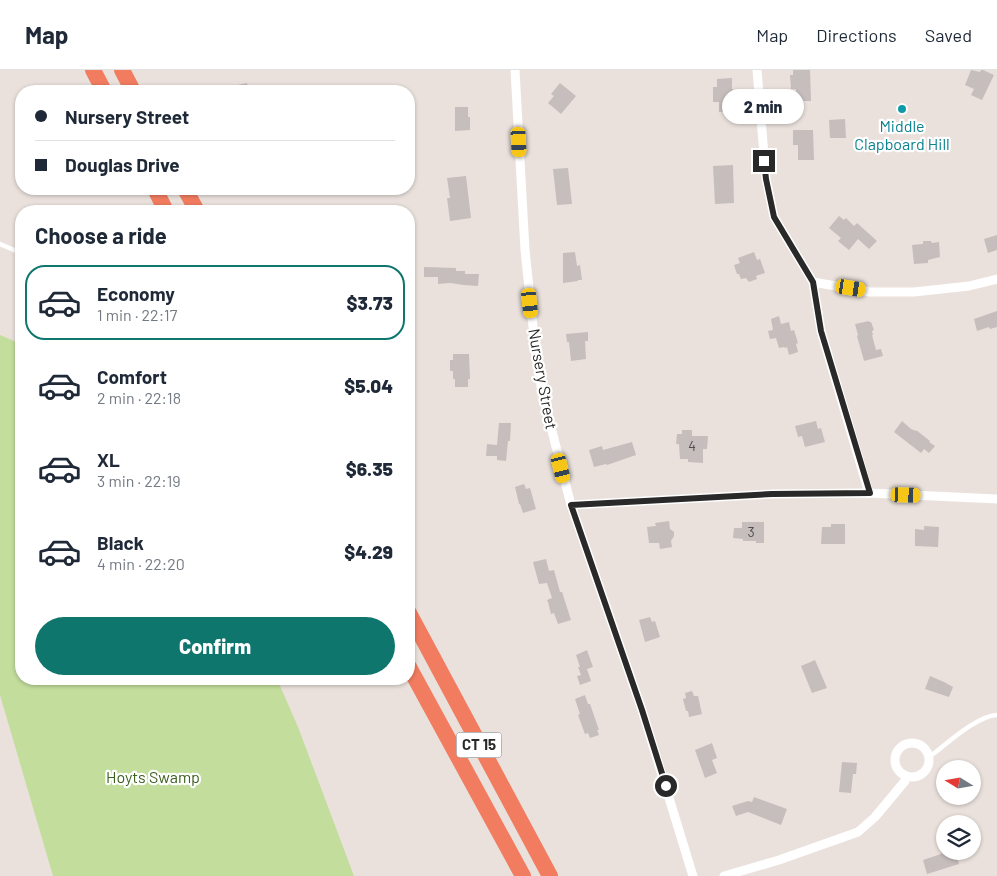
<!DOCTYPE html>
<html lang="en">
<head>
<meta charset="utf-8">
<style>
	:root { --surface:#fff; --page:#f6f6f7; --text:#1f2937; --muted:#747a83; --line:#e0e1e3; --accent:#0f766e }
	body { margin:0; font-family:Barlow,sans-serif; background:var(--page); color:var(--text); height:100vh; display:flex; flex-direction:column; font-size:19px; white-space:nowrap }
	* { box-sizing:border-box; margin:0 }
	p { font-size:16px; color:var(--muted) }
	.icon { flex:none; width:28px; height:28px; fill:none; stroke:currentColor; stroke-width:2; stroke-linecap:round; stroke-linejoin:round }
	.map { position:relative; flex:1; overflow:hidden }
	.panel { position:absolute; left:15px; top:135px; width:400px; height:480px; display:flex; flex-direction:column; background:var(--surface); border-radius:20px; box-shadow:0 1px 4px #0004 }
	.panel>* { flex:none }
	.top-card { position:absolute; left:15px; top:15px; width:400px; height:110px; border-radius:20px; box-shadow:0 1px 4px #0004; display:grid; align-content:center; height:110px; padding:0 20px; background:var(--surface) }
	.needle { width:32px; rotate:281deg }
	.controls { position:absolute; left:936px; top:690px; display:grid; gap:10px }
	.controls a { display:grid; place-items:center; width:45px; height:45px; border-radius:50%; background:var(--surface); box-shadow:0 1px 4px #0004; font-size:25px }
	.end { position:absolute; width:22px; height:22px; margin:-11px; border:6px solid #292929; background:#fff; box-shadow:0 0 0 2px #fff }
	.from { border-radius:50% }
	.bubble { position:absolute; height:35px; border-radius:18px; background:var(--surface); box-shadow:0 1px 4px #0004; font-size:16px; font-weight:800; line-height:35px; text-align:center }
	.car { position:absolute; width:15px; height:30px; margin:-15px -8px; border-radius:6px; box-shadow:0 0 4px 1px #0007; background:linear-gradient(#f5c518 24%,#345 0 40%,#f5c518 0 76%,#345 0 86%,#f5c518 0) }
	.top-card b { display:flex; align-items:center; gap:18px; height:48px; font-size:19px }
	.top-card b+b { border-top:1px solid var(--line) }
	.top-card i { width:12px; height:12px; background:var(--text) }
	ul { padding:0; list-style:none }
	li { display:flex; align-items:center; gap:15px; height:75px; margin:0 10px 8px; padding:0 10px; border:2px solid transparent; border-radius:20px }
	li div { flex:1 }
	li b { display:block; font-size:19px }
	li em { font-style:normal; font-weight:800 }
	li.active { border-color:var(--accent) }
	li>.icon { width:45px; height:45px; stroke-width:1.5 }
	h2 { padding:0 20px; font-size:22px; line-height:60px }
	.primary-button { display:flex; gap:10px; margin-top:auto; padding:10px 20px }
	.primary-button a { flex:1; height:58px; border-radius:30px; background:var(--accent); color:#fff; font-size:20px; font-weight:800; line-height:58px; text-align:center }
	header { display:flex; align-items:center; gap:30px; box-sizing:border-box; height:70px; padding:0 25px; background:var(--surface); border-bottom:1px solid var(--line) }
	header strong { font-size:24px }
	nav { display:flex; gap:28px; margin-inline-start:auto; font-size:18px }
	.map>svg:first-child { display:block }
</style>
</head>
<body>
<header>
<strong>Map</strong>
<nav><a>Map</a><a>Directions</a><a>Saved</a></nav>
</header>
<div class="map">
<svg width="997" height="806" viewBox="0 0 997 806">
	<rect width="100%" height="100%" fill="#eae1dc"/>
	<path fill="#c2dd9c" d="M0,265L21,274V609H277L298,657L354,806H53L0,625Z"/>
	<g fill="#c6bebc">
		<path d="M793,0H810L811,31H796V19H791L790,5H793Z"/>
		<path d="M971,0L980,2L981,0H983L994,5L982,30L971,25L974,19L965,15Z"/>
		<path d="M732,8V19H733L734,41L719,42V32H713V17H717V9Z"/>
		<path d="M247,13L249,21H224V18Z"/>
		<path d="M560,13L576,26L561,44L548,33L554,26L551,24Z"/>
		<path d="M455,37H468V47H470V60L455,61Z"/>
		<path d="M845,49L846,68H830L829,50Z"/>
		<path d="M793,60H813L814,90H798V75H793Z"/>
		<path d="M733,95L734,133L715,134L713,96Z"/>
		<path d="M568,98L572,134L557,135L553,99Z"/>
		<path d="M466,106L471,148L450,151L447,128H450L447,108Z"/>
		<path d="M839,146L844,150L846,148L854,156L857,153L877,171L869,179L858,169L849,180L838,171L841,168L829,158Z"/>
		<path d="M997,165V180L988,183L984,169Z"/>
		<path d="M923,171H931L932,173L939,172L940,187L928,190V193L914,194L912,175L923,174Z"/>
		<path d="M575,182L577,196L580,195L582,210H578V211L563,213V183Z"/>
		<path d="M754,182L757,190L760,189L765,203L756,206L757,209L749,212L746,208L741,209L739,204H737L734,195L740,193L738,188Z"/>
		<path d="M424,197L456,198V201H465V204H479L478,216L464,215L450,213L438,214V207H424Z"/>
		<path d="M997,241V257L990,259L989,257L977,261L974,249Z"/>
		<path d="M779,246L781,254L789,252L791,261L794,260L798,273L796,274L798,282L789,285L787,277L785,278L784,277L779,278L776,268L770,269L768,261L773,260L771,249Z"/>
		<path d="M869,251V252H871L874,260L872,261L873,265H872L876,280L881,279L883,286L864,291L857,266L858,265L855,254Z"/>
		<path d="M588,262V271H585L586,289L571,291L569,272H567L566,264Z"/>
		<path d="M453,284H469L470,309H468V317H455V309H453V301H450V290H453Z"/>
		<path d="M816,351L818,359L821,358L825,372L805,377L802,366L798,367L795,356Z"/>
		<path d="M902,351L911,359L916,361V360L930,371L929,372L935,376L929,383L924,379L921,383L894,362Z"/>
		<path d="M499,353H511L510,371H508L506,391L497,390V386H486L487,374L497,375Z"/>
		<path d="M682,360H692V366H708L707,379H703V393L688,392V389H680L679,374H676L677,364H682Z"/>
		<path d="M632,372L636,385L607,395L606,394L594,397L589,380L602,376L603,380Z"/>
		<path d="M524,414L526,419L530,418L536,439L523,443L520,434H519L515,417Z"/>
		<path d="M669,451L670,459L674,462V466L671,471L672,477L660,479L659,473H649L647,457L656,456L655,453Z"/>
		<path d="M742,452H764V473H756V471H743V469L733,468L734,458H742Z"/>
		<path d="M831,454H845V474H821L822,457H831Z"/>
		<path d="M924,456L939,457L938,477L915,476V459L924,460Z"/>
		<path d="M546,489L549,501L554,500L560,522H562L571,550L558,554L554,543L551,544L548,532L547,530L552,528L547,513L539,514L533,492Z"/>
		<path d="M650,547L652,552L655,551L660,567L645,572L639,550Z"/>
		<path d="M587,580L593,597L587,599L591,611L580,615L577,606L581,605L578,597H580L576,585Z"/>
		<path d="M815,590L827,618L812,623L801,596Z"/>
		<path d="M930,606L944,612L953,617L949,627L925,619Z"/>
		<path d="M692,621L694,626H698L702,644L689,647L688,641H686L683,629L686,628L685,623Z"/>
		<path d="M585,625L588,634H590L599,660H597L599,665L590,668L588,663L585,664L578,645L580,644L575,629Z"/>
		<path d="M712,673L717,688L712,690L717,703L705,708L695,680Z"/>
		<path d="M842,692L857,693L856,704H853L851,723L839,722Z"/>
		<path d="M754,727L787,739L781,755L748,742L736,746L732,736L748,731L752,732Z"/>
		<path d="M942,781L944,783L955,781L959,794L927,804L923,790L941,784Z"/>
	</g>
	<g fill="none" stroke-linecap="round" stroke-linejoin="round">
		<g stroke="#fff" stroke-width="4.5">
			<path d="M0,174L21,183"/>
			<path d="M928,685L933,684C949,672 977,646 997,645"/>
		</g>
		<g stroke="#fff" stroke-width="9">
			<path d="M515,0L525,180L536,285L542,322L571,435L642,640L693,806"/>
			<path d="M757,0L766,109L774,147L813,212L821,261L869,423"/>
			<path d="M813,212L870,222H914L969,216L997,209"/>
			<path d="M571,435L772,424L869,423L997,429"/>
			<circle cx="912" cy="690" r="17"/>
			<path d="M724,806L779,790L858,762L875,747L905,711L906,706"/>
		</g>
		<g stroke="#f17c60" stroke-width="16">
			<path d="M93,0L104,21"/>
			<path d="M122,0L133,21"/>
			<path d="M155,119L166,141"/>
			<path d="M185,119L197,141"/>
			<path d="M409,543L550,806"/>
			<path d="M409,597L523,806"/>
		</g>
	</g>
	<g fill="none" stroke-linecap="round" stroke-linejoin="round">
		<path stroke="#292929" stroke-width="6" d="M666,716L642,640L571,435L772,424L870,423L821,261L813,212L774,147L766,109L764,91"/>
	</g>
	<circle fill="#0f9aa8" stroke="#fff" stroke-width="2" cx="902" cy="39" r="5"/>
	<g text-anchor="middle" stroke-width="4.5" stroke-linejoin="round" paint-order="stroke">
		<g font-size="14" fill="#504e4e">
			<text x="692" y="381">4</text>
			<text x="751" y="467">3</text>
		</g>
		<rect fill="#fff" stroke="#696969" stroke-width="1" x="456.5" y="662.5" width="45" height="25" rx="4"/>
		<g font-size="15" font-weight="bold" fill="#292929">
			<text x="479" y="680">CT 15</text>
		</g>
		<g font-size="16" fill="#0d838f" stroke="#fff">
			<text x="902" y="62">Middle<tspan x="902" dy="18">Clapboard Hill</tspan></text>
		</g>
		<g font-size="16" fill="#292929" stroke="#fff">
			<text transform="translate(543 309) rotate(80)" y="6">Nursery Street</text>
		</g>
		<g font-size="16" fill="#3c601f" stroke="#fff">
			<text x="153" y="713">Hoyts Swamp</text>
		</g>
	</g>
</svg>
<div class="controls">
<a><svg class="needle" viewBox="-14 -14 28 28"><path d="M0-13l5 13h-10z" fill="#e53935"/><path d="M0 13l5-13h-10z" fill="#747a83"/></svg></a>
<a><svg class="icon" aria-label="layers" viewBox="0 0 24 24"><path d="M12 4l9 5-9 5-9-5zM3 14l9 5 9-5"/></svg></a>
</div>
<i class="end from" style="left:666px;top:716px"></i>
<i class="end" style="left:764px;top:91px"></i>
<div class="bubble" style="left:722px;top:19px;width:82px">2 min</div>
<i class="car" style="left:519px;top:72px;rotate:177deg"></i>
<i class="car" style="left:851px;top:218px;rotate:99deg"></i>
<i class="car" style="left:530px;top:233px;rotate:174deg"></i>
<i class="car" style="left:561px;top:398px;rotate:166deg"></i>
<i class="car" style="left:906px;top:425px;rotate:92deg"></i>
<div class="top-card">
<b><i class="from"></i>Nursery Street</b>
<b><i></i>Douglas Drive</b>
</div>
<section class="panel">
<h2>Choose a ride</h2>
<ul>
<li class="active"><svg class="icon" aria-label="car" viewBox="0 0 24 24"><path d="M5 17H2v-5l4-1 3-4h7l3 4 3 1v5h-3M9 17h6M6 11h13"/><circle cx="7" cy="17" r="2"/><circle cx="17" cy="17" r="2"/></svg><div><b>Economy</b><p>1 min · 22:17</p></div><em>$3.73</em></li>
<li><svg class="icon" aria-label="car" viewBox="0 0 24 24"><path d="M5 17H2v-5l4-1 3-4h7l3 4 3 1v5h-3M9 17h6M6 11h13"/><circle cx="7" cy="17" r="2"/><circle cx="17" cy="17" r="2"/></svg><div><b>Comfort</b><p>2 min · 22:18</p></div><em>$5.04</em></li>
<li><svg class="icon" aria-label="car" viewBox="0 0 24 24"><path d="M5 17H2v-5l4-1 3-4h7l3 4 3 1v5h-3M9 17h6M6 11h13"/><circle cx="7" cy="17" r="2"/><circle cx="17" cy="17" r="2"/></svg><div><b>XL</b><p>3 min · 22:19</p></div><em>$6.35</em></li>
<li><svg class="icon" aria-label="car" viewBox="0 0 24 24"><path d="M5 17H2v-5l4-1 3-4h7l3 4 3 1v5h-3M9 17h6M6 11h13"/><circle cx="7" cy="17" r="2"/><circle cx="17" cy="17" r="2"/></svg><div><b>Black</b><p>4 min · 22:20</p></div><em>$4.29</em></li>
</ul>
<div class="primary-button"><a>Confirm</a></div>
</section>
</div>
</body>
</html>
